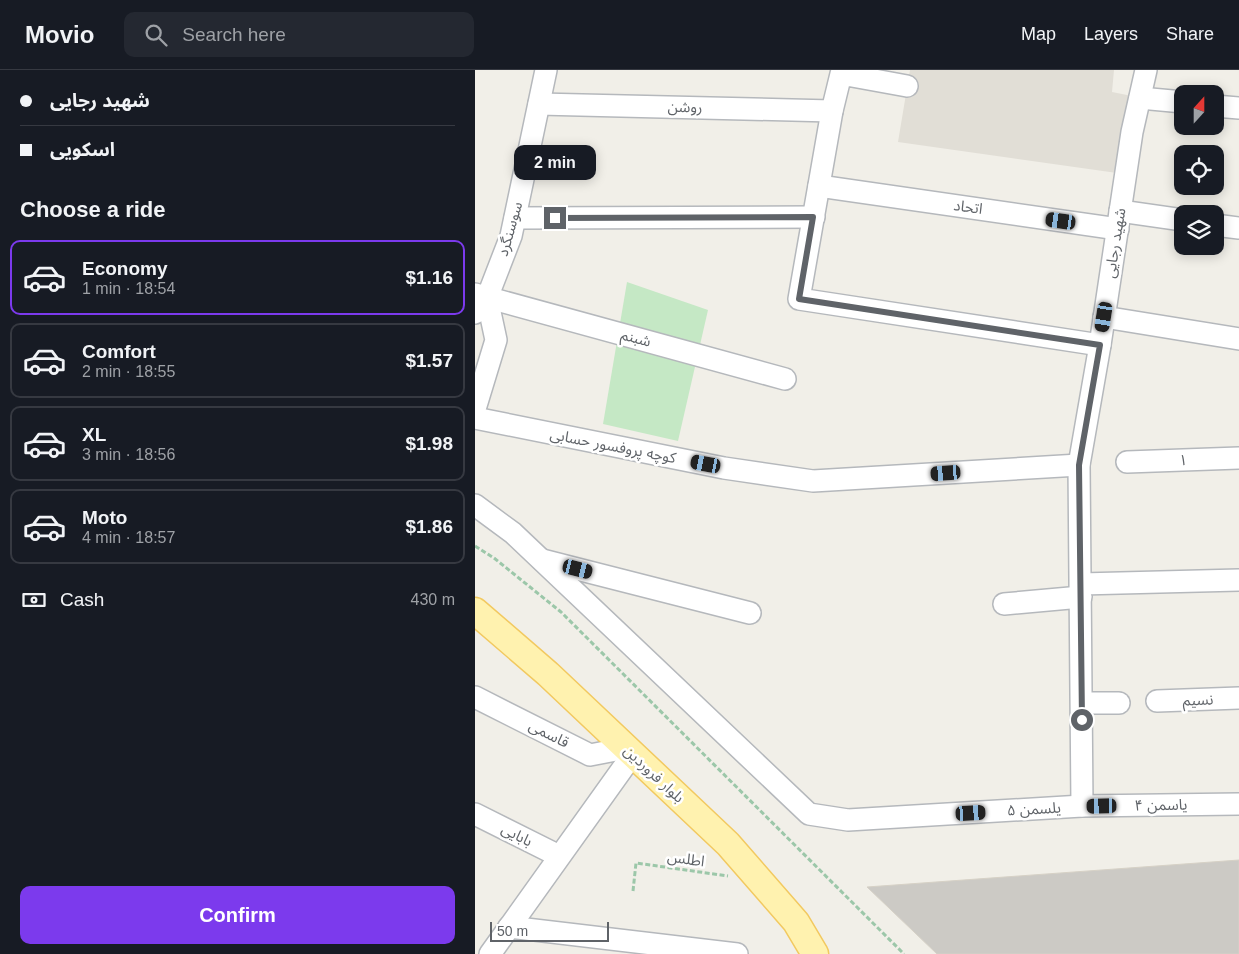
<!DOCTYPE html>
<html lang="en">
<head>
<meta charset="utf-8">
<style>
	:root { --surface:#171b24; --page:#242831; --text:#f1f3f6; --muted:#9ea1a6; --line:#363941; --accent:#7c3aed }
	body { margin:0; font-family:Arial,"Noto Sans Arabic",sans-serif; background:var(--page); color:var(--text); height:100vh; display:flex; flex-direction:column; font-size:19px; white-space:nowrap }
	* { box-sizing:border-box; margin:0 }
	p { font-size:16px; color:var(--muted) }
	.icon { flex:none; width:28px; height:28px; fill:none; stroke:currentColor; stroke-width:2; stroke-linecap:round; stroke-linejoin:round }
	.map { position:relative; flex:1; overflow:hidden }
	.side { display:flex; flex-direction:column; background:var(--surface); width:475px }
	.side>* { flex:none }
	.hud { display:grid; align-content:center; height:110px; padding:0 20px; background:var(--surface) }
	.needle { width:32px; rotate:21deg }
	.controls { position:absolute; left:699px; top:15px; display:grid; gap:10px }
	.controls a { display:grid; place-items:center; width:50px; height:50px; border-radius:10px; background:var(--surface); box-shadow:0 2px 12px #0003; font-size:25px }
	.scale { position:absolute; left:15px; bottom:12px; width:119px; box-sizing:border-box; padding-left:5px; border:2px solid #5f6368; border-top:0; font-size:14px; line-height:18px; white-space:nowrap; color:#5f6368; -webkit-text-stroke:4px #fff; paint-order:stroke }
	.end { position:absolute; width:22px; height:22px; margin:-11px; border:6px solid #5f6368; background:#fff; box-shadow:0 0 0 2px #fff }
	.from { border-radius:50% }
	.bubble { position:absolute; height:35px; border-radius:10px; background:var(--surface); box-shadow:0 2px 12px #0003; font-size:16px; font-weight:700; line-height:35px; text-align:center }
	.car { position:absolute; width:15px; height:30px; margin:-15px -8px; border-radius:6px; box-shadow:0 0 4px 1px #0007; background:linear-gradient(#222 24%,#8ab4d8 0 40%,#222 0 76%,#8ab4d8 0 86%,#222 0) }
	.hud b { display:flex; align-items:center; gap:18px; height:48px; font-size:19px }
	.hud b+b { border-top:1px solid var(--line) }
	.hud i { width:12px; height:12px; background:var(--text) }
	ul { padding:0; list-style:none }
	li { display:flex; align-items:center; gap:15px; height:75px; margin:0 10px 8px; padding:0 10px; border:2px solid var(--line); border-radius:10px }
	li div { flex:1 }
	li b { display:block; font-size:19px }
	li em { font-style:normal; font-weight:700 }
	li.on { border-color:var(--accent) }
	li>.icon { width:45px; height:45px; stroke-width:1.5 }
	h2 { padding:0 20px; font-size:22px; line-height:60px }
	.pay { display:flex; align-items:center; gap:12px; height:55px; padding:0 20px; font-size:19px }
	.pay p { margin-inline-start:auto }
	.primary-button { display:flex; gap:10px; margin-top:auto; padding:10px 20px }
	.primary-button a { flex:1; height:58px; border-radius:10px; background:var(--accent); color:#fff; font-size:20px; font-weight:700; line-height:58px; text-align:center }
	header { display:flex; align-items:center; gap:30px; box-sizing:border-box; height:70px; padding:0 25px; background:var(--surface); border-bottom:1px solid var(--line) }
	header strong { font-size:24px }
	nav { display:flex; gap:28px; margin-inline-start:auto; font-size:18px }
	.search { width:350px; height:45px; background:var(--page); display:flex; align-items:center; gap:12px; box-sizing:border-box; padding:0 18px; border-radius:10px; color:var(--muted); font-size:19px }
	main { display:flex; flex:1; min-height:0 }
	.map>svg:first-child { display:block }
</style>
</head>
<body>
<header>
<strong>Movio</strong>
<div class="search"><svg class="icon" aria-label="search" viewBox="0 0 24 24"><circle cx="10" cy="10" r="6"/><path d="M15 15l6 6"/></svg>Search here</div>
<nav><a>Map</a><a>Layers</a><a>Share</a></nav>
</header>
<main>
<section class="side">
<div class="hud">
<b><i class="from"></i>شهید رجایی</b>
<b><i></i>اسکویی</b>
</div>
<h2>Choose a ride</h2>
<ul>
<li class="on"><svg class="icon" aria-label="car" viewBox="0 0 24 24"><path d="M5 17H2v-5l4-1 3-4h7l3 4 3 1v5h-3M9 17h6M6 11h13"/><circle cx="7" cy="17" r="2"/><circle cx="17" cy="17" r="2"/></svg><div><b>Economy</b><p>1 min · 18:54</p></div><em>$1.16</em></li>
<li><svg class="icon" aria-label="car" viewBox="0 0 24 24"><path d="M5 17H2v-5l4-1 3-4h7l3 4 3 1v5h-3M9 17h6M6 11h13"/><circle cx="7" cy="17" r="2"/><circle cx="17" cy="17" r="2"/></svg><div><b>Comfort</b><p>2 min · 18:55</p></div><em>$1.57</em></li>
<li><svg class="icon" aria-label="car" viewBox="0 0 24 24"><path d="M5 17H2v-5l4-1 3-4h7l3 4 3 1v5h-3M9 17h6M6 11h13"/><circle cx="7" cy="17" r="2"/><circle cx="17" cy="17" r="2"/></svg><div><b>XL</b><p>3 min · 18:56</p></div><em>$1.98</em></li>
<li><svg class="icon" aria-label="car" viewBox="0 0 24 24"><path d="M5 17H2v-5l4-1 3-4h7l3 4 3 1v5h-3M9 17h6M6 11h13"/><circle cx="7" cy="17" r="2"/><circle cx="17" cy="17" r="2"/></svg><div><b>Moto</b><p>4 min · 18:57</p></div><em>$1.86</em></li>
</ul>
<div class="pay"><svg class="icon" aria-label="cash" viewBox="0 0 24 24"><path d="M3 7h18v10H3z"/><circle cx="12" cy="12" r="2"/></svg>Cash<p>430 m</p></div>
<div class="primary-button"><a>Confirm</a></div>
</section>
<div class="map">
<svg width="764" height="884" viewBox="0 0 764 884">
	<rect width="100%" height="100%" fill="#f1efe8"/>
	<path fill="#e1ded6" d="M435,0H639L637,22L657,26L642,103L423,72Z"/>
	<path fill="#c5e8c5" d="M152,212L233,240L203,371L128,354Z"/>
	<path fill="#cccac5" stroke="#d6d1c6" d="M764,790V884H462L392,817Z"/>
	<g fill="none" stroke-linecap="round" stroke-linejoin="round">
		<g stroke="#b5b8bc" stroke-width="24">
			<g id="minor">
				<path d="M432,16L366,4L357,41L324,229L625,275"/>
				<path d="M665,28L708,32"/>
				<path d="M64,34L357,41"/>
				<path d="M740,36L764,38"/>
				<path d="M344,116L643,159"/>
				<path d="M645,141L708,150"/>
				<path d="M40,148L339,147"/>
				<path d="M740,155L764,158"/>
				<path d="M0,224L310,309"/>
				<path d="M0,243L12,228L36,166L71,0"/>
				<path d="M629,247L764,269"/>
				<path d="M0,339L21,270L12,228"/>
				<path d="M0,348L249,398L338,411L604,395"/>
				<path d="M652,392L764,388"/>
				<path d="M0,435L38,463L334,744L373,750L607,736L764,734"/>
				<path d="M67,490L275,543"/>
				<path d="M606,514L764,510"/>
				<path d="M529,534L606,527"/>
				<path d="M0,627L115,685L151,678"/>
				<path d="M682,631L764,628"/>
				<path d="M607,633H644"/>
				<path d="M607,736L604,395L625,275L657,62L671,0"/>
				<path d="M0,744L84,786"/>
				<path d="M34,857L262,884"/>
				<path d="M15,884L158,684"/>
			</g>
		</g>
		<g stroke="#f2c960" stroke-width="29">
			<path id="major" d="M0,541L73,604L253,774L321,852L340,884"/>
		</g>
		<g stroke="#9cc7a9" stroke-width="3" stroke-dasharray="5 2.5" stroke-linecap="butt">
			<path d="M0,476L19,488L86,542L429,884"/>
			<path d="M158,821L161,793L253,806"/>
		</g>
		<use href="#minor" stroke="#fff" stroke-width="21"/>
		<use href="#major" stroke="#fff2af" stroke-width="26"/>
	</g>
	<g fill="none" stroke-linecap="round" stroke-linejoin="round">
		<path stroke="#5f6368" stroke-width="6" d="M80,148L338,147L324,229L625,275L604,395L607,650"/>
	</g>
	<g text-anchor="middle" stroke-width="5" stroke-linejoin="round" paint-order="stroke">
		<g font-size="15" fill="#5f6368" stroke="#fff">
			<text transform="translate(210 37) rotate(1)" y="5">روشن</text>
			<text transform="translate(493 137) rotate(8)" y="5">اتحاد</text>
			<text transform="translate(35 159) rotate(-74)" y="5">سوسنگرد</text>
			<text transform="translate(640 173) rotate(-81)" y="5">شهید رجایی</text>
			<text transform="translate(161 268) rotate(15)" y="5">شبنم</text>
			<text transform="translate(138 376) rotate(11)" y="5">کوچه پروفسور حسابی</text>
			<text transform="translate(708 390) rotate(-2)" y="5">۱</text>
			<text transform="translate(723 630) rotate(-2)" y="5">نسیم</text>
			<text transform="translate(74 664) rotate(27)" y="5">قاسمی</text>
			<text transform="translate(179 704) rotate(43)" y="5">بلوار فروردین</text>
			<text transform="translate(686 735) rotate(-1)" y="5">یاسمن ۴</text>
			<text transform="translate(559 739) rotate(-3)" y="5">یلسمن ۵</text>
			<text transform="translate(42 765) rotate(27)" y="5">بابایی</text>
			<text transform="translate(211 789) rotate(8)" y="5">اطلس</text>
		</g>
	</g>
</svg>
<div class="controls">
<a><svg class="needle" viewBox="-14 -14 28 28"><path d="M0-13l5 13h-10z" fill="#e53935"/><path d="M0 13l5-13h-10z" fill="#9ea1a6"/></svg></a>
<a><svg class="icon" aria-label="locate" viewBox="0 0 24 24"><circle cx="12" cy="12" r="6"/><path d="M12 2v4M12 18v4M2 12h4M18 12h4"/></svg></a>
<a><svg class="icon" aria-label="layers" viewBox="0 0 24 24"><path d="M12 4l9 5-9 5-9-5zM3 14l9 5 9-5"/></svg></a>
</div>
<div class="scale">50 m</div>
<i class="end from" style="left:607px;top:650px"></i>
<i class="end" style="left:80px;top:148px"></i>
<div class="bubble" style="left:39px;top:75px;width:82px">2 min</div>
<i class="car" style="left:586px;top:151px;rotate:278deg"></i>
<i class="car" style="left:629px;top:247px;rotate:189deg"></i>
<i class="car" style="left:231px;top:394px;rotate:281deg"></i>
<i class="car" style="left:471px;top:403px;rotate:266deg"></i>
<i class="car" style="left:103px;top:499px;rotate:104deg"></i>
<i class="car" style="left:627px;top:736px;rotate:269deg"></i>
<i class="car" style="left:496px;top:743px;rotate:87deg"></i>
</div>
</main>
</body>
</html>
